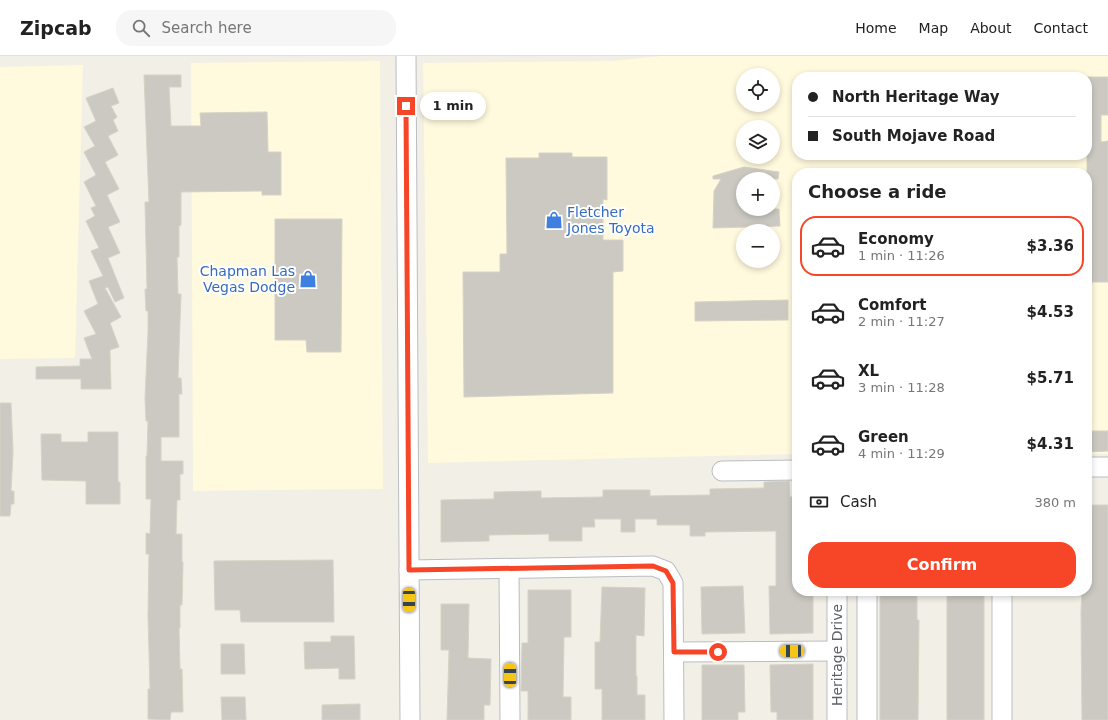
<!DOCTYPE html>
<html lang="en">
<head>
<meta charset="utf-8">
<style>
	:root { --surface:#fff; --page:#f6f6f6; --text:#222; --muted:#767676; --line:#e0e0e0; --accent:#f64527 }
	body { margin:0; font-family:"DejaVu Sans",sans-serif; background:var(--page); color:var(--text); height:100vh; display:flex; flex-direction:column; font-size:15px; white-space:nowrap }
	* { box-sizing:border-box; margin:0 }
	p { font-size:13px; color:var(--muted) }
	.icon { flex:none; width:22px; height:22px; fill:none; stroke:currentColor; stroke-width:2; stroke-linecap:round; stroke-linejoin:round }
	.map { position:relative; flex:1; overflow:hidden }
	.side { position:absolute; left:792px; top:112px; width:300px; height:428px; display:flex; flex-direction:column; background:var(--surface); border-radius:16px; box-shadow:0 2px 6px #0003 }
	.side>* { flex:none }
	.banner { position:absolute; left:792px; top:16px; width:300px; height:88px; border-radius:16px; box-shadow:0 2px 6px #0003; display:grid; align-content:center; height:88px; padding:0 16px; background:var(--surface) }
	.controls { position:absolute; left:736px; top:12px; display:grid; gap:8px }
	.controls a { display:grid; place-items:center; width:44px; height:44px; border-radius:50%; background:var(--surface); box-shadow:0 2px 6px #0003; font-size:20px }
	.end { position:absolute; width:18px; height:18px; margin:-9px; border:5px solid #f64527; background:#fff; box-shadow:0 0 0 2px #fff }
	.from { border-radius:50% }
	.bubble { position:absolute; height:28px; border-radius:14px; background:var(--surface); box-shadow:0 2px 6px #0003; font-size:13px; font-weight:600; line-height:28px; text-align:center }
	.car { position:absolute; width:12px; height:24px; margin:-12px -6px; border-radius:5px; box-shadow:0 0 3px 1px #0007; background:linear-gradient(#f5c518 24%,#345 0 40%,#f5c518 0 76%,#345 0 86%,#f5c518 0) }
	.banner b { display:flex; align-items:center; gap:14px; height:38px; font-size:15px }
	.banner b+b { border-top:1px solid var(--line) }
	.banner i { width:10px; height:10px; background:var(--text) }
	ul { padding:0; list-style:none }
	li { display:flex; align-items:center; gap:12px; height:60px; margin:0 8px 6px; padding:0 8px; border:2px solid transparent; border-radius:16px }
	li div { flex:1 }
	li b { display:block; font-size:15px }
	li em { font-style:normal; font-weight:600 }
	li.selected { border-color:var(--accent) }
	li>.icon { width:36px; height:36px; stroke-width:1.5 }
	h2 { padding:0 16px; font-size:18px; line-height:48px }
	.pay { display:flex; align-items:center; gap:10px; height:44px; padding:0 16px; font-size:15px }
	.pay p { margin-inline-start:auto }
	.cta { display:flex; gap:8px; margin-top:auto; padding:8px 16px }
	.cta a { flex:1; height:46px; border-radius:16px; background:var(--accent); color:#fff; font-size:16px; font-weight:600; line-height:46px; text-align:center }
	header { display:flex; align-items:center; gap:24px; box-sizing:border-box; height:56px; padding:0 20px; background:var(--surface); border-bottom:1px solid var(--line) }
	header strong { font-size:19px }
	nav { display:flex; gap:22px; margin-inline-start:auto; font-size:14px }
	.search { width:280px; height:36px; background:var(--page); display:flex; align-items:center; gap:10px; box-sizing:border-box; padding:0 14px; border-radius:16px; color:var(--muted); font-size:15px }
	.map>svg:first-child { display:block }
</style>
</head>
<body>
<header>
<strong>Zipcab</strong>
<div class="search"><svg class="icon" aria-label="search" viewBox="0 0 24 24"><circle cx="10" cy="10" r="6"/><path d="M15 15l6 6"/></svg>Search here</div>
<nav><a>Home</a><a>Map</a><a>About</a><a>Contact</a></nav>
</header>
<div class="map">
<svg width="1108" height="664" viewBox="0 0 1108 664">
	<rect width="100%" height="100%" fill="#f1efe6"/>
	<g fill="#fff9dd" fill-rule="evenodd">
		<path d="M661,0H1108V398H1087V117H797V398L428,407L423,7L613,5ZM743,19H773V49H743ZM797,21H1087V99H797ZM743,71H773V101H743ZM743,123H773V153H743ZM743,175H773V205H743Z"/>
		<path d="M380,5L383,433L193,435L191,7Z"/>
		<path d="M83,9L75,302L0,303V11Z"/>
	</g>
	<g fill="#ccc9c3" stroke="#d6d2c4">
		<path d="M144,19H181V31H169L171,70H201L200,57L267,56L268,96H281V139H262V135L181,136V169L179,170V201H177L178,238H181L178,322H181L182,338H179V381H161V405H183V418H180V444H177L176,478H182V506H183L182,549H180V572H179L180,613H182L183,656H171L170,664L148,663V633H150L148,559L149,498H146V477L150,478L151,443H146V400H147L148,365H146L145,342L148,276V255H146L145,233H147L145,146H149Z"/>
		<path d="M1087,21H1108V59H1101V86L1108,85V226H1087Z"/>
		<path d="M113,32L119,47L111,50L117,61L113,64L118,75L108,80L118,99L105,106L119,133L107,139L120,166L108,171L120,197L108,202L124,242L115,246L108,231L105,232L121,261L110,267L119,291L110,294L111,333H81V323H36V311L80,310V303H92L84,282L96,278L84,255L98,248L89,225L103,220L91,195L99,192L86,165L95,160L91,152L96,150L84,126L96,119L84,96L95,90L84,71L96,65L86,42Z"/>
		<path d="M539,97H572V101H607V144L603,143V184H623V215L613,216V337L464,341L463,216H500V198H507L506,102H539Z"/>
		<path d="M744,111L779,116L778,123H743V153H779L780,170L713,172L714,135L721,123H713V120Z"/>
		<path d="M275,163H342L341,296H307L306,284H275Z"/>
		<path d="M788,244V264L695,265V246Z"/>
		<path d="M0,347H11L13,396L11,435H14V448H11L10,460H0Z"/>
		<path d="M1087,375H1108V395L1087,396Z"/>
		<path d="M88,376H118V426H120V448H86V425L42,424L41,378H61V386H88Z"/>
		<path d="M789,425L790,441L797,440V535H813V577L770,578L769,530H776V475L705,476V480H690V469H657V463H635V476H621V463H594L595,471H582V485H549V478L489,479V485L441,486V444L494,443V436L541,435V442L603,441V434H650V440L710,439V433L764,432V426Z"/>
		<path d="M1087,449H1108V664H1082L1081,556L1082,535H1087Z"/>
		<path d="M333,504L334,566H241L240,554H215L214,505Z"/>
		<path d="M743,530L745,577L702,578L701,531Z"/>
		<path d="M602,531L645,532L644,580L636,579V620H637V639H645V664H602V633H595V586H600Z"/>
		<path d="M528,534H571V581H564L563,641H571V664H528V635H521L522,587H528Z"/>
		<path d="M880,535H917V564H919L918,664H880Z"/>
		<rect x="947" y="535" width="37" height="129"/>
		<path d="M441,548H469L468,602L491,603L490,649H484V664H447L449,594H441Z"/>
		<path d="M331,580H354L355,623H339V612L305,613L304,586H331Z"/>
		<path d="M221,588H244L245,618H221Z"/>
		<path d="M813,608V664H777V656H771L770,609Z"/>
		<path d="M702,609H744L745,656H738V664H702Z"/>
		<path d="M221,641H245L246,664H222Z"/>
		<path d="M360,648V664H322V649Z"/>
	</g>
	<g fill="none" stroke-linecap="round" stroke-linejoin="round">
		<g stroke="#bbbdc3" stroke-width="21">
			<g id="minor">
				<path d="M406,0L410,664"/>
				<path d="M1087,411H1108"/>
				<path d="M722,415L797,414"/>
				<path d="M509,513L510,664"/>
				<path d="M409,514L653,510L666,515L673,527L674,664"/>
				<path d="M837,535V664"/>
				<path d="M867,535V664"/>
				<path d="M1002,535V664"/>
				<path d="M674,596L837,595"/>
			</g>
		</g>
		<use href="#minor" stroke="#fff" stroke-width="19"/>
	</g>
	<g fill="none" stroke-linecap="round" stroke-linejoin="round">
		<path stroke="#f64527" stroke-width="5" d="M406,50L409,514L653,510L666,515L673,527L674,596H718"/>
	</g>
	<defs>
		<g id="shop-bare" transform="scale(1.38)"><path d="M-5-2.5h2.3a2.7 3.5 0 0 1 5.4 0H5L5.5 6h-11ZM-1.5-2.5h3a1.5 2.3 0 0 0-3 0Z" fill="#3f7fe0" stroke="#fff" stroke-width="2.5" paint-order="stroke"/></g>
	</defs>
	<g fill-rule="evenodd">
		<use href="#shop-bare" x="554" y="164"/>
		<use href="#shop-bare" x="308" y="223"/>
	</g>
	<g text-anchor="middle" stroke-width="4" stroke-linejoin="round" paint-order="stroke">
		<g font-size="14" fill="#366cbe" stroke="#fff" text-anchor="start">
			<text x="567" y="161">Fletcher<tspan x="567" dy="16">Jones Toyota</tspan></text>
			<text x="295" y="220" text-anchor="end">Chapman Las<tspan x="295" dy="16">Vegas Dodge</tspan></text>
		</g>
		<g font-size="14" fill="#5d6168" stroke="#fff">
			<text transform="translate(837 599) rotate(-90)" y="5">Heritage Drive</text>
		</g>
	</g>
</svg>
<div class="controls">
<a><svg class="icon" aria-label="locate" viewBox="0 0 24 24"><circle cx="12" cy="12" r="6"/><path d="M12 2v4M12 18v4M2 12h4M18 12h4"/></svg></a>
<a><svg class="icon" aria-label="layers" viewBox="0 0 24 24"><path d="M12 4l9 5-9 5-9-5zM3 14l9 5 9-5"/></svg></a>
<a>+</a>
<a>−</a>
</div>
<i class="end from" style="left:718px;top:596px"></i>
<i class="end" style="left:406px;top:50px"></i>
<div class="bubble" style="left:420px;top:36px;width:66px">1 min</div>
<i class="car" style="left:409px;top:544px;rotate:180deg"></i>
<i class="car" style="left:792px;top:595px;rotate:270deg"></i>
<i class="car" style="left:510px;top:619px;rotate:0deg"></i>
<div class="banner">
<b><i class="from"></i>North Heritage Way</b>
<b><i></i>South Mojave Road</b>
</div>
<section class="side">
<h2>Choose a ride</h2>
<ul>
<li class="selected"><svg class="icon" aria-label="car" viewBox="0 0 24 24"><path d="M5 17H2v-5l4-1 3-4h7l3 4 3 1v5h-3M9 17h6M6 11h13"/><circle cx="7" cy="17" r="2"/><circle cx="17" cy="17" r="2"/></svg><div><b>Economy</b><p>1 min · 11:26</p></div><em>$3.36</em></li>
<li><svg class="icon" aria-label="car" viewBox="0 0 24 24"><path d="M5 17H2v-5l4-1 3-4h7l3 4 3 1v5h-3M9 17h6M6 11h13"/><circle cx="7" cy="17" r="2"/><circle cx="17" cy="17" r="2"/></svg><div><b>Comfort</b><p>2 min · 11:27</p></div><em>$4.53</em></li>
<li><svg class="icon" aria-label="car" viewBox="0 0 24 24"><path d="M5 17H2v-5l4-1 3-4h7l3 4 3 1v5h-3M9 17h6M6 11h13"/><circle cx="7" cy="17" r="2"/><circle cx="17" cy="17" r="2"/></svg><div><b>XL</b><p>3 min · 11:28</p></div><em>$5.71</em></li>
<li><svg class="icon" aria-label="car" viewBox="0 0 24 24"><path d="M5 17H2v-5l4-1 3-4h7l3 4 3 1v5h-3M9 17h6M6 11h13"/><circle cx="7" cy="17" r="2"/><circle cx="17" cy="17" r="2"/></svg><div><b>Green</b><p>4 min · 11:29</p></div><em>$4.31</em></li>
</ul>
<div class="pay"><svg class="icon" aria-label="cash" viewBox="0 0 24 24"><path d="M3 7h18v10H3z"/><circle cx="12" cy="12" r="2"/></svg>Cash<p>380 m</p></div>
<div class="cta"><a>Confirm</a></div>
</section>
</div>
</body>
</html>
